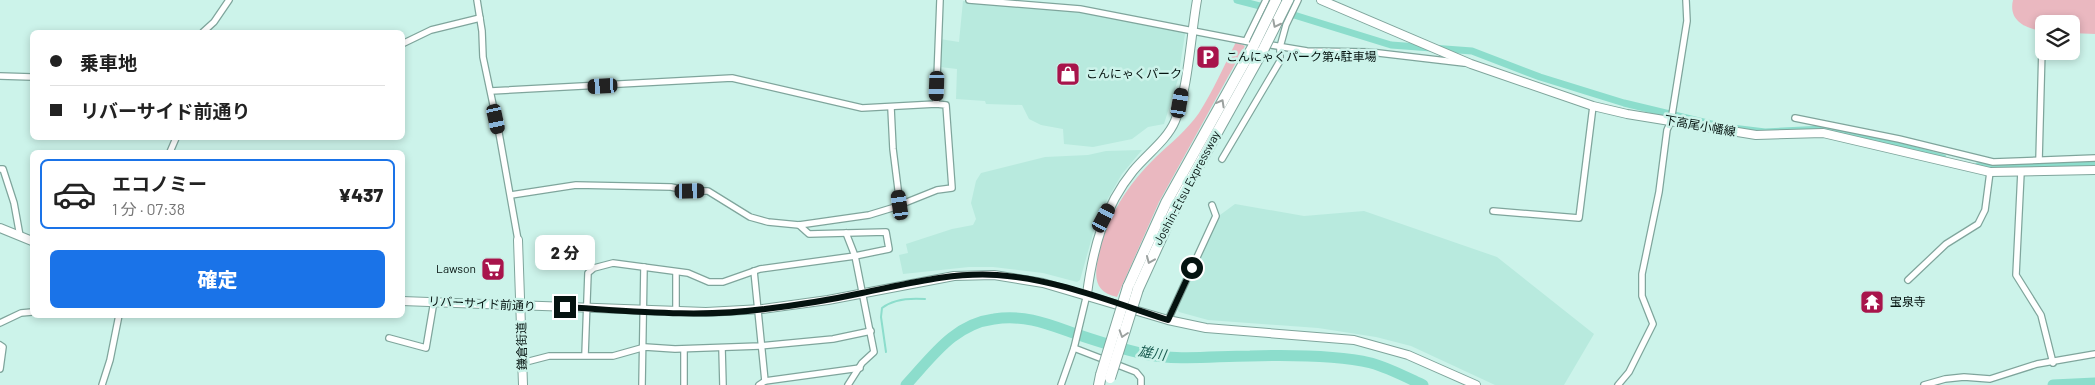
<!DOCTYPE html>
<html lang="ja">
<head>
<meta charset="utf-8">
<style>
	:root { --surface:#fff; --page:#f6f6f6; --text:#222; --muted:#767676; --line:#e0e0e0; --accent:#1a73e8 }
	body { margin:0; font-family:Barlow,"Noto Sans JP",sans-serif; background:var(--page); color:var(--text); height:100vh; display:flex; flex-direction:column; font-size:19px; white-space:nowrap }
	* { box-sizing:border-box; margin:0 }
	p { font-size:16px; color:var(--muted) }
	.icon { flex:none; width:28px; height:28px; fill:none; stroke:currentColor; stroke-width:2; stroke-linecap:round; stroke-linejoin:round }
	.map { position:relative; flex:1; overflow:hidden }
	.drawer { position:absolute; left:30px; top:150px; width:375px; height:168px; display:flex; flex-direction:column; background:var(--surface); border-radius:8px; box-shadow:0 2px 8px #0003 }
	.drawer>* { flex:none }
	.guide { position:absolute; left:30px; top:30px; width:375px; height:110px; border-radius:8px; box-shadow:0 2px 8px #0003; display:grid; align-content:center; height:110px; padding:0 20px; background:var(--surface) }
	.fabs { position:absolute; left:2035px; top:15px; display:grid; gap:10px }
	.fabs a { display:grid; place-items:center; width:45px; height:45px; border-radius:8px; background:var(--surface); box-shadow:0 2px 8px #0003; font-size:25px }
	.end { position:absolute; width:22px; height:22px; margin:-11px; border:6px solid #051310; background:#fff; box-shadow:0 0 0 2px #fff }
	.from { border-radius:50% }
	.bubble { position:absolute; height:35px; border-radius:8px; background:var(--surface); box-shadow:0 2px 8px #0003; font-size:16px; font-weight:800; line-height:35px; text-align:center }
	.car { position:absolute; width:15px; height:30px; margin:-15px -8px; border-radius:6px; box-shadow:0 0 4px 1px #0007; background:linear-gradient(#222 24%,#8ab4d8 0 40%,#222 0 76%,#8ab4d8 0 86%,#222 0) }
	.guide b { display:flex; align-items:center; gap:18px; height:48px; font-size:19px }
	.guide b+b { border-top:1px solid var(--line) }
	.guide i { width:12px; height:12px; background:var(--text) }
	ul { padding:9px 0 0; list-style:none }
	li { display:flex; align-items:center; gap:15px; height:70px; margin:0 10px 8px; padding:0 10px; border:2px solid transparent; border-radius:8px }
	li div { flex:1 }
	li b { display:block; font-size:19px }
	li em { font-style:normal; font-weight:800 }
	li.selected { border-color:var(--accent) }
	li>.icon { width:45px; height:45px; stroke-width:1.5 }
	.button { display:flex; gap:10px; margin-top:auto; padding:10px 20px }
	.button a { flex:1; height:58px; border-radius:8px; background:var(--accent); color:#fff; font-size:20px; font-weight:800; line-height:58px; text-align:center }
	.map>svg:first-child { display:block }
</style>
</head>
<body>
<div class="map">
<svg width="2095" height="385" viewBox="0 0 2095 385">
	<rect width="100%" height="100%" fill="#ccf3ea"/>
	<g fill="#b8eade">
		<path d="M963,1L1076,11L1183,31L1185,34L1178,79L1164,124L1148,127L1132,139L1093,147L1064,144L1063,129L1041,125L1029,119L1022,105L986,104L985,101L956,99L957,69L940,67V39L959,42Z"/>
		<path d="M1142,150L1122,174L1098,216L1080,280L1077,282L1043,273L993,267H969L903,274L899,255L908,253L906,244L952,229L973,225L976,219L971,203L976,181L981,173L1045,157L1088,155L1106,151Z"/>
		<path d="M1235,204L1304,216L1364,211L1497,257L1594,334L1564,385H1495L1411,346L1376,337L1318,328L1208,320L1179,312L1176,308L1220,215Z"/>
	</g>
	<g fill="#eab8c0">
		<path d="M2013,0H2095V34L2071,33V24H2044V31C2026,29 2008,21 2013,0Z"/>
		<path d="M1236,42L1245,46L1159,202L1117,297C1099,293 1094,283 1097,264C1103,223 1126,186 1156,157C1171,143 1187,130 1199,113C1213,91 1224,66 1236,42Z"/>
	</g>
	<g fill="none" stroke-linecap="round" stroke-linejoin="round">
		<path stroke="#8cddcc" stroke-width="2" d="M886,352L881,317L882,308C893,299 911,298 925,299"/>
		<g stroke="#8cddcc" stroke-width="7">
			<path d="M1237,0L1294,15L1391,45L1472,51L1540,77L1624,103L1724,127L1765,132L1823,129L1853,134L1943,158"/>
			<path d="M1978,166L1990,168L2095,165"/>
		</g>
		<g stroke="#8cddcc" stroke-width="11">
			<path d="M906,385C932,357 954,324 994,319C1026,314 1050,325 1079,335C1100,342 1122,349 1144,354C1179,361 1215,356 1250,356C1286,355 1336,355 1371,363C1389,368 1406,377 1423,385"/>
			<path d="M2053,385L2095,383"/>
		</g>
		<g stroke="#7fa59c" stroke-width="8">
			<g id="street">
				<path d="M477,0L482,31L483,57L499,133L518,240"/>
				<path d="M969,0L1080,9L1255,43"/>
				<path d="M203,32L214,22L229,0"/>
				<path d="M1246,41L1266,0"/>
				<path d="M402,44L431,30L480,18"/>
				<path d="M1265,44L1307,51L1370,52L1464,63"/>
				<path d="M0,76L32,77"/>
				<path d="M491,91L732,78L862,108L936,104L946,105L952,188L937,190L892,208L869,215L799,225L768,222L750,217L708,191H690L671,187L576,185L511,195"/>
				<path d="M936,104L940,0"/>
				<path d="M891,108L893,149L900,205"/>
				<path d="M1795,118L1899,139L1993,162L2095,158"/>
				<path d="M170,152L176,138"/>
				<path d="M1222,159L1280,61V47L1286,25L1298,0"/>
				<path d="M2039,160L2042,48"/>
				<path d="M0,169H3L14,203L20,236"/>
				<path d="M2021,172L2016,275L2041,315L2053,363"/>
				<path d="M1493,211L1579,218L1593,106"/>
				<path d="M846,233L855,256L874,352L862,363L848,385"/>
				<path d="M754,271L765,381"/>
				<path d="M676,273V312"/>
				<path d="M1908,280L1946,244L1978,224L1985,210L1990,172"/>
				<path d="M1168,320L1216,216L1212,205"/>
				<path d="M0,323L21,313L32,312"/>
				<path d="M389,338L426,348L434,301"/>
				<path d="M0,345L3,347L0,369"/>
				<path d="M722,348L723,385"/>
				<path d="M1074,348L1136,372L1141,378V385"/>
				<path d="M585,355L588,273L594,268L613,263L688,273L709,282H723L760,269L855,256L889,249L886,232L809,234L799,225"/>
				<path d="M522,363L549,356H613L645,347L675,349L760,346L833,339L871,331"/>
				<path d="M102,385L110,360L119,315"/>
				<path d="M642,385L644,267"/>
				<path d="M684,385V349"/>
				<path d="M759,385L765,381L860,368"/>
				<path d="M1061,385L1074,348L1087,294"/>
				<path d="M1618,385L1629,372L1653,324L1642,296V274L1659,192L1667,130L1671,121L1687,21L1686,0"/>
				<path d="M1924,385L1945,379L1964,377L1990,379L2037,364L2095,354"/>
			</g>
		</g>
		<g stroke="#7fa59c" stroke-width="10">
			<g id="secondary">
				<path d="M1321,0L1471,64L1593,106L1627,114L1756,135L1823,133L1990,172L2095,170"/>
				<path d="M0,228L32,241"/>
				<path d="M518,240L523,385"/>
				<path d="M1087,294C1093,248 1104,207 1133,171C1147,154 1167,140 1175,121C1188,91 1191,33 1197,0"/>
				<path d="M402,301L706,312L762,309L828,300L954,276L994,275L1043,283L1168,320L1206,328L1354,340L1408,355L1476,385"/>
			</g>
		</g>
		<g stroke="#7fa59c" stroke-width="12">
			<g id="highway">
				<path d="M1128,287L1166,203L1254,45"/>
				<path d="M1138,289L1175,208L1264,48"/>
				<path d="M1099,385L1101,375"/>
			</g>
		</g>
		<use href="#street" stroke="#fff" stroke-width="5.5"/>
		<use href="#secondary" stroke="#fff" stroke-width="8"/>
		<use href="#highway" stroke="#fff" stroke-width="10"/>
		<g stroke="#7fa59c" stroke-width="12" stroke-linecap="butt">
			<g id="highway-bridge">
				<path d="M1254,45L1276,0"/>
				<path d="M1264,48L1288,0"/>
				<path d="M1101,375L1128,287"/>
				<path d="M1110,378L1138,289"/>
			</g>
		</g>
		<use href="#highway-bridge" stroke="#fff" stroke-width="10"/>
	</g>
	<defs><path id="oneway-chevron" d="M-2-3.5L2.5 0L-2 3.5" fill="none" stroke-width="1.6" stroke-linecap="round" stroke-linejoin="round" transform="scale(1.25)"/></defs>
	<g stroke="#9ba19f">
		<use href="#oneway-chevron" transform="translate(1276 24) rotate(117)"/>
		<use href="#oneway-chevron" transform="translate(1221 103) rotate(-61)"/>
		<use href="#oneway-chevron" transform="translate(1150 260) rotate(113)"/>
		<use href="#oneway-chevron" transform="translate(1123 334) rotate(108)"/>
	</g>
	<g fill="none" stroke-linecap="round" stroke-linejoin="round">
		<path stroke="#051310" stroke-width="6" d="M565,307C631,311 700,318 765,309C798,305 830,300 862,293C907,284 951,272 997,275C1056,279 1112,302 1168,320L1192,268"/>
	</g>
	<defs>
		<g id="parking-square" transform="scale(1.25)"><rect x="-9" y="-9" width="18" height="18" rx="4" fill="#a8144b" stroke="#ccf3ea"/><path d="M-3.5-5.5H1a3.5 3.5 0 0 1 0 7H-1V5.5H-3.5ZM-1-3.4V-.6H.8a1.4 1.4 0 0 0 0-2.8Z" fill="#fff"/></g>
		<g id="shop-square" transform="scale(1.25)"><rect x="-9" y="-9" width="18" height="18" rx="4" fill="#a8144b" stroke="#ccf3ea"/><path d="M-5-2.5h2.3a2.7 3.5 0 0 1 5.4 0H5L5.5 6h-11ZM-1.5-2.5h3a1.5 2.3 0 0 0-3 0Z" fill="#fff"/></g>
		<g id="supermarket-square" transform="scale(1.25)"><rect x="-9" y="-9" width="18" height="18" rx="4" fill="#a8144b" stroke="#ccf3ea"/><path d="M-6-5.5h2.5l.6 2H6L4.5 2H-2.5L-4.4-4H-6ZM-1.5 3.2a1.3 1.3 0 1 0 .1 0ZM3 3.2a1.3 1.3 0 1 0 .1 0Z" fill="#fff"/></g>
		<g id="temple-square" transform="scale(1.25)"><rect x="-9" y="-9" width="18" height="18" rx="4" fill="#a8144b" stroke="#ccf3ea"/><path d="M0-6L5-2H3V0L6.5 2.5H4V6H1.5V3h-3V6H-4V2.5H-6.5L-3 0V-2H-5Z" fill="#fff"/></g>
	</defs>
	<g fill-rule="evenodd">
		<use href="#parking-square" x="1208" y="57"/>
		<use href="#shop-square" x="1068" y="74"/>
		<use href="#supermarket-square" x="493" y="269"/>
		<use href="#temple-square" x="1872" y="302"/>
	</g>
	<g text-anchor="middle" stroke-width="5" stroke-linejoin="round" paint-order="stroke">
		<g font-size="12" fill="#051310" stroke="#ccf3ea" text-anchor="start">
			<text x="1226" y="61">こんにゃくパーク第4駐車場</text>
			<text x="1086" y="78">こんにゃくパーク</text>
			<text x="476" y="273" text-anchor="end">Lawson</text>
			<text x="1890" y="306">宝泉寺</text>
		</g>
		<g font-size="12" fill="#051310" stroke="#ccf3ea">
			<text transform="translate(1700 126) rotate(10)" y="4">下高尾小幡線</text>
			<text transform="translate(1187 188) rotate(-62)" y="4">Joshin-Etsu Expressway</text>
			<text transform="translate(482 304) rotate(3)" y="4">リバーサイド前通り</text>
			<text transform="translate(522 346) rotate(-91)" y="4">鎌倉街道</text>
		</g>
		<g font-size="14" font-style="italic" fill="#1c5e53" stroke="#ccf3ea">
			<text transform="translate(1152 353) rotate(9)" y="5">雄川</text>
		</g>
	</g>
</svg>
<div class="fabs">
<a><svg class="icon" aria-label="layers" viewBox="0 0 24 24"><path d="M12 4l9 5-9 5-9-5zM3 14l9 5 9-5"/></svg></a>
</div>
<i class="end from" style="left:1192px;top:268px"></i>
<i class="end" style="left:565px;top:307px"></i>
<div class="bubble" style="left:535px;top:235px;width:60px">2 分</div>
<i class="car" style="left:603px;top:86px;rotate:267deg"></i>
<i class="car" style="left:937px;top:86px;rotate:182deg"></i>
<i class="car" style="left:1180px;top:103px;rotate:10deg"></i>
<i class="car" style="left:496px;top:119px;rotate:168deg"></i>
<i class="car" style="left:690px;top:191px;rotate:89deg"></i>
<i class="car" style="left:900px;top:205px;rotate:352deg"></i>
<i class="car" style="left:1104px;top:218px;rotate:28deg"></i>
<div class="guide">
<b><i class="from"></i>乗車地</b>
<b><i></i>リバーサイド前通り</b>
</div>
<section class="drawer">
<ul>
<li class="selected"><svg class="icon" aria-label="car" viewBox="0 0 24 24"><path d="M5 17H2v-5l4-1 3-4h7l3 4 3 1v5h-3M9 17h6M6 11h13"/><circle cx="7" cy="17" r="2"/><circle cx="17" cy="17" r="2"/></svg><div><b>エコノミー</b><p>1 分 · 07:38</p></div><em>¥437</em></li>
</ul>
<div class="button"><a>確定</a></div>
</section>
</div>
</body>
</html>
